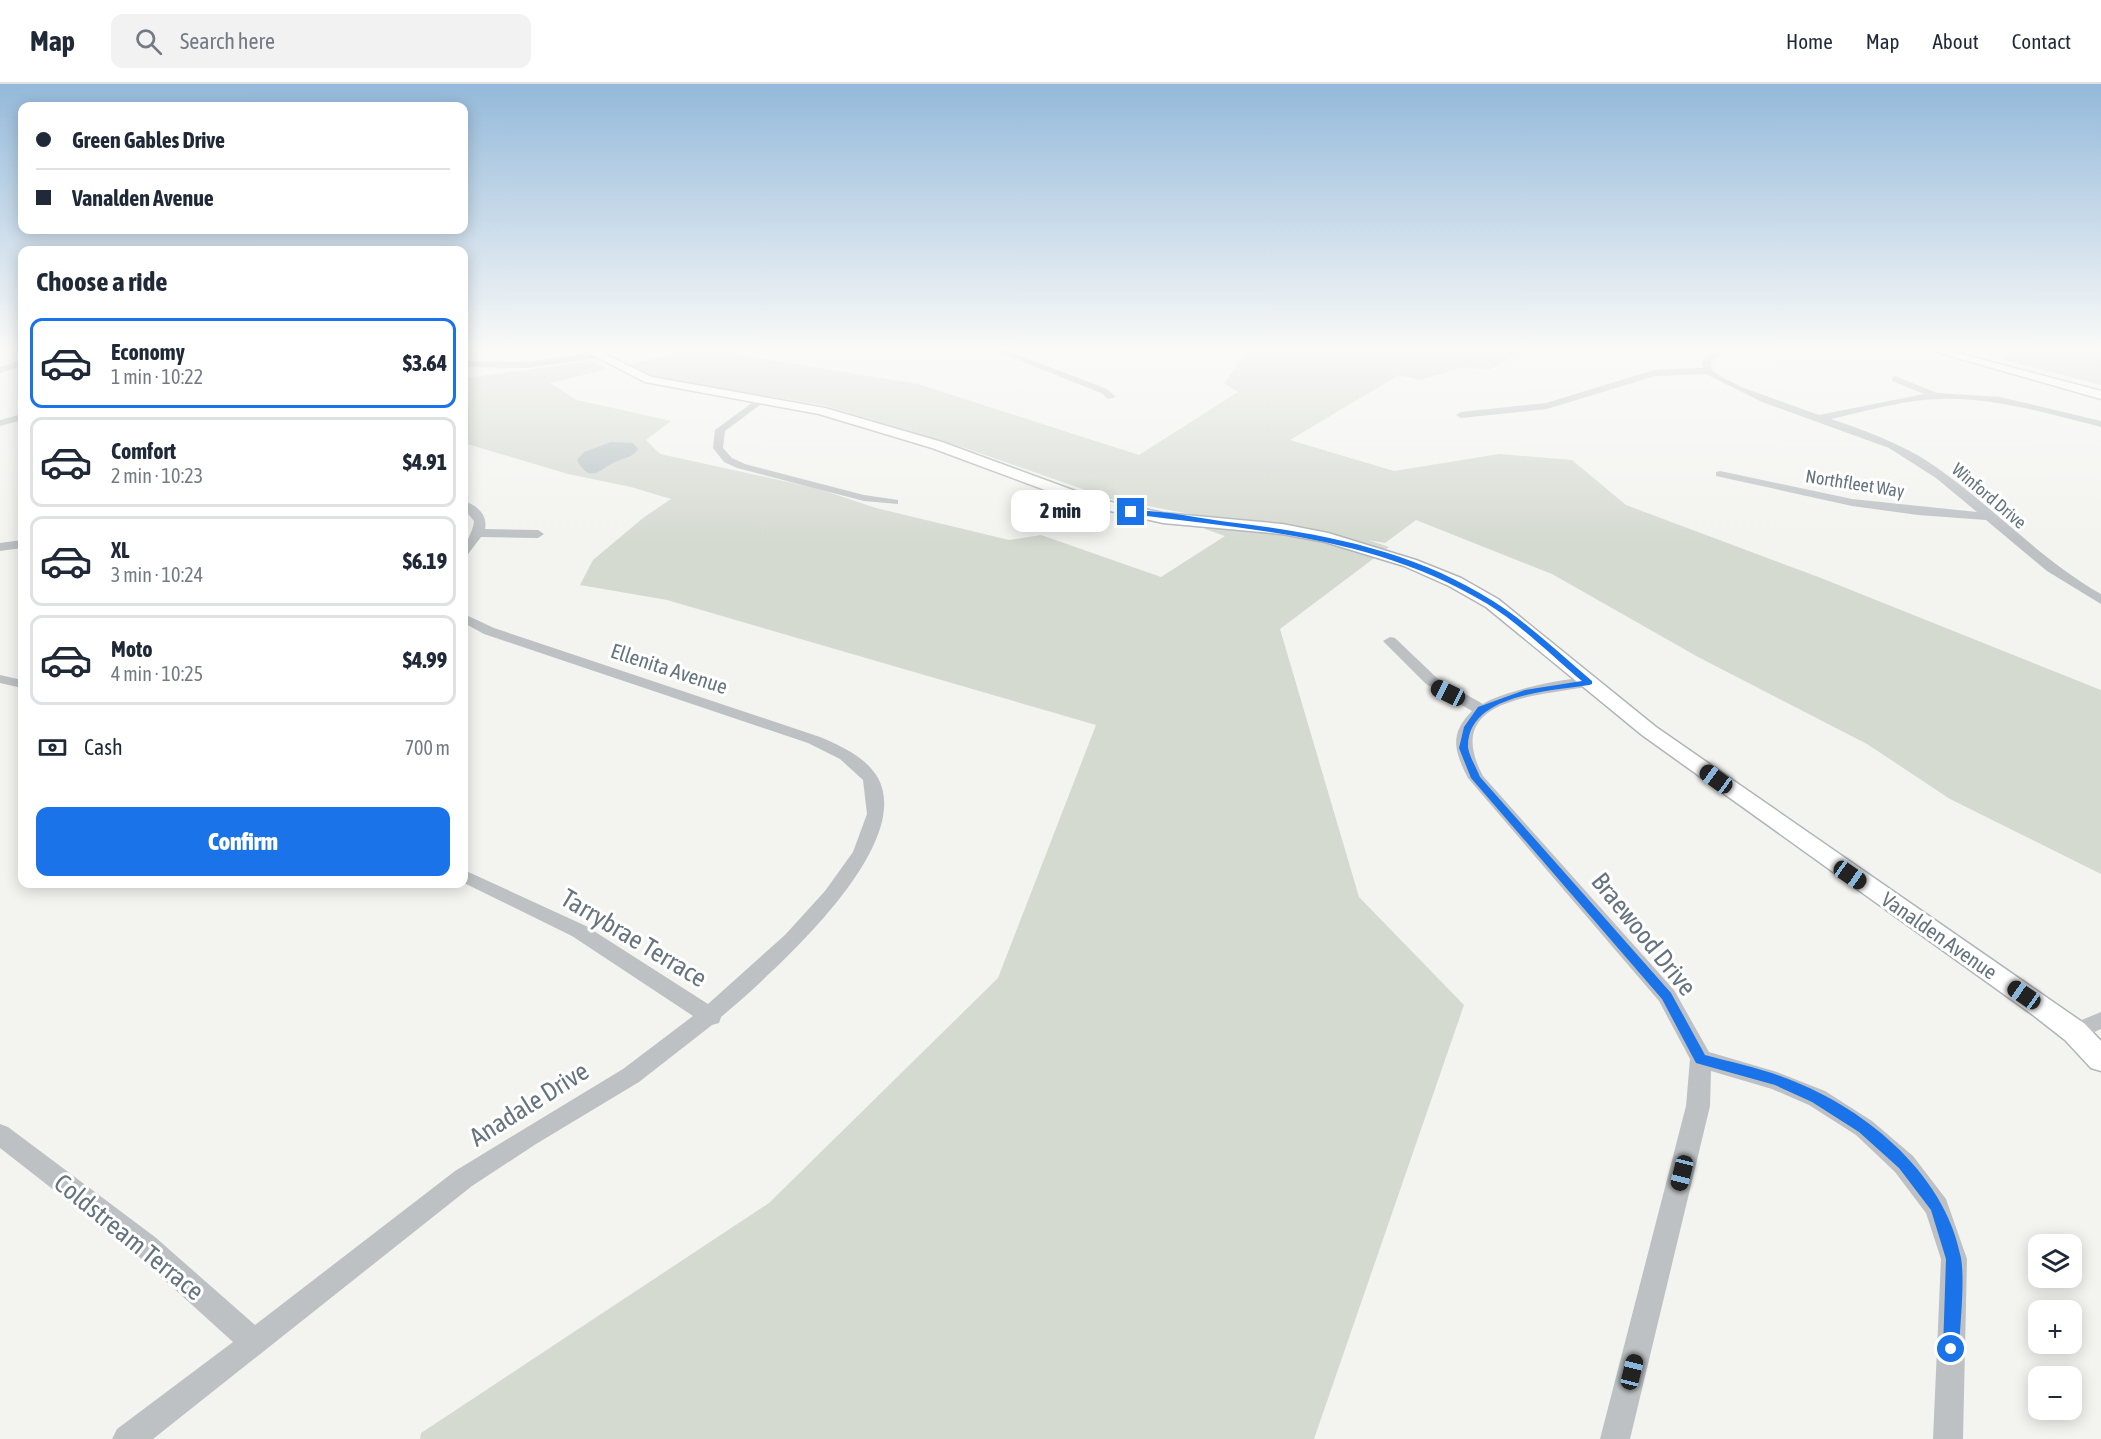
<!DOCTYPE html>
<html lang="en">
<head>
<meta charset="utf-8">
<style>
	:root { --surface:#fff; --page:#f2f2f3; --text:#1f2937; --muted:#747a83; --line:#e0e1e3; --accent:#1a73e8 }
	body { margin:0; font-family:"Asap Condensed",sans-serif; background:var(--page); color:var(--text); height:100vh; display:flex; flex-direction:column; font-size:22px; white-space:nowrap }
	* { box-sizing:border-box; margin:0 }
	p { font-size:20px; color:var(--muted) }
	.icon { flex:none; width:33px; height:33px; fill:none; stroke:currentColor; stroke-width:2; stroke-linecap:round; stroke-linejoin:round }
	.map { position:relative; flex:1; overflow:hidden }
	.sheet { position:absolute; left:18px; top:162px; width:450px; height:642px; display:flex; flex-direction:column; background:var(--surface); border-radius:12px; box-shadow:0 3px 15px #0003 }
	.sheet>* { flex:none }
	.top-card { position:absolute; left:18px; top:18px; width:450px; height:132px; border-radius:12px; box-shadow:0 3px 15px #0003; display:grid; align-content:center; height:132px; padding:0 18px; background:var(--surface) }
	.tools { position:absolute; left:2028px; top:1150px; display:grid; gap:12px }
	.tools a { display:grid; place-items:center; width:54px; height:54px; border-radius:12px; background:var(--surface); box-shadow:0 3px 15px #0003; font-size:30px }
	.end { position:absolute; width:27px; height:27px; margin:-14px; border:8px solid #1a73e8; background:#fff; box-shadow:0 0 0 3px #fff }
	.from { border-radius:50% }
	.bubble { position:absolute; height:42px; border-radius:12px; background:var(--surface); box-shadow:0 3px 15px #0003; font-size:20px; font-weight:800; line-height:42px; text-align:center }
	.car { position:absolute; width:18px; height:36px; margin:-18px -9px; border-radius:8px; box-shadow:0 0 4px 2px #0007; background:linear-gradient(#222 24%,#8ab4d8 0 40%,#222 0 76%,#8ab4d8 0 86%,#222 0) }
	.top-card b { display:flex; align-items:center; gap:21px; height:57px; font-size:22px }
	.top-card b+b { border-top:2px solid var(--line) }
	.top-card i { width:15px; height:15px; background:var(--text) }
	ul { padding:0; list-style:none }
	li { display:flex; align-items:center; gap:18px; height:90px; margin:0 12px 9px; padding:0 6px; border:3px solid var(--line); border-radius:12px }
	li div { flex:1 }
	li b { display:block; font-size:22px }
	li em { font-style:normal; font-weight:800 }
	li.current { border-color:var(--accent) }
	li>.icon { width:54px; height:54px; stroke-width:1.5 }
	h2 { padding:0 18px; font-size:27px; line-height:72px }
	.pay { display:flex; align-items:center; gap:15px; height:66px; padding:0 18px; font-size:22px }
	.pay p { margin-inline-start:auto }
	.cta { display:flex; gap:12px; margin-top:auto; padding:12px 18px }
	.cta a { flex:1; height:69px; border-radius:12px; background:var(--accent); color:#fff; font-size:24px; font-weight:800; line-height:69px; text-align:center }
	header { display:flex; align-items:center; gap:36px; box-sizing:border-box; height:84px; padding:0 30px; background:var(--surface); border-bottom:2px solid var(--line) }
	header strong { font-size:28px }
	nav { display:flex; gap:33px; margin-inline-start:auto; font-size:21px }
	.search { width:420px; height:54px; background:var(--page); display:flex; align-items:center; gap:15px; box-sizing:border-box; padding:0 21px; border-radius:12px; color:var(--muted); font-size:22px }
	.map>svg:first-child { display:block }
</style>
</head>
<body>
<header>
<strong>Map</strong>
<div class="search"><svg class="icon" aria-label="search" viewBox="0 0 24 24"><circle cx="10" cy="10" r="6"/><path d="M15 15l6 6"/></svg>Search here</div>
<nav><a>Home</a><a>Map</a><a>About</a><a>Contact</a></nav>
</header>
<div class="map">
<svg width="2101" height="1355" viewBox="0 0 2101 1355">
	<rect width="100%" height="100%" fill="#f3f3f0"/>
	<g fill="#d5dad1">
		<path d="M687,267H717L918,300L1139,371L1238,308L1224,299L1247,267H1524L1488,286L1464,283L1420,296L1399,291L1290,356L1394,387L1499,370L1572,376L1626,421L1821,494L2101,606V790L1950,715L1867,660L1698,573L1552,490L1416,436L1385,459L1368,456L1389,463L1280,545L1359,813L1464,921L1314,1355H420L421,1349L769,1119L998,894L1096,641L667,516L580,501L593,476L643,434L671,415L631,403L568,390L464,359V294L592,277L608,285L550,299L577,316L671,337L646,356L660,370L816,404L876,424L1009,456L1041,451L1161,493L1225,452L1205,445L1206,433L1111,415L968,365L823,321L659,295L630,280Z"/>
		<path d="M2015,267H2101V301L2000,275Z"/>
	</g>
	<path fill="#b6c1c4" d="M611,358L633,359L638,365C633,373 625,374 617,377C600,384 591,402 577,376L584,368Z"/>
	<g fill="none" stroke-linecap="round" stroke-linejoin="round">
		<g stroke="#b1b5b8" stroke-width="3">
			<g id="major">
				<path d="M585,267H599L652,293L825,324L942,358L1097,415L1163,429L1282,440L1328,449L1416,476L1461,494L1498,515L1656,643L2085,940L2101,957V987L2091,984L2065,956L2033,931L1642,651L1486,523L1449,502L1404,482L1325,458L1282,450L1163,439L1088,422L932,364L819,330L645,298Z"/>
				<path d="M1933,267H1950L2101,307V315Z"/>
			</g>
		</g>
		<g fill="#bdc1c4" fill-rule="evenodd">
			<path d="M996,267H1008L1107,305L1116,313L1108,315L1101,309Z"/>
			<path d="M1714,267H1723L1711,279L1712,286L1720,292L1744,304L1819,331L1924,310L1892,297V293L1895,292L1937,309L2000,313L2101,337V343C2048,330 1994,313 1939,315C1902,316 1866,327 1831,335C1861,345 1891,356 1919,372C1984,412 2034,472 2101,510V520L2047,487L1986,436L1918,431L1852,422L1716,392V388L1720,387L1852,415L1977,428L1936,394L1889,364L1762,318L1706,290L1655,292L1547,325L1461,334L1456,331L1461,328L1546,319L1654,286L1703,284L1702,278Z"/>
			<path d="M598,268L602,271L601,273L528,284L464,283V277L528,278Z"/>
			<path d="M22,276V282L0,289V283Z"/>
			<path d="M760,313L768,315L725,347L723,364L732,374L745,380L864,411L898,416V420L864,417L737,384L724,378L713,364L715,346Z"/>
			<path d="M22,330V336L0,342V336Z"/>
			<path d="M464,417C477,421 488,431 485,445L538,446L544,450L538,454L481,453L468,470L464,471C464,457 473,450 474,437L464,425Z"/>
			<path d="M22,456V464L0,467V459Z"/>
			<path d="M464,530L494,544L820,653C841,662 866,673 878,694C916,764 769,892 721,933L719,939L712,941L639,998L536,1060L472,1102L153,1355H112L117,1345L233,1258L137,1171L0,1064V1040L8,1043L155,1153L255,1241L455,1087L623,985L693,932L572,852L464,799V786L586,842L708,920L785,851L825,807L853,768L867,730L863,696L840,675L808,659L484,550L464,539Z"/>
			<path d="M1390,553L1395,554L1437,594L1483,620C1501,608 1574,590 1594,595L1596,598L1594,601C1545,613 1439,610 1483,692L1674,906L1709,968L1777,988L1825,1007L1872,1037L1913,1072L1946,1115L1967,1175L1963,1355H1933L1941,1175L1926,1129L1895,1088L1856,1051L1809,1021L1772,1005L1711,987L1710,1022L1630,1355H1600L1686,1022L1690,975L1659,917L1468,694C1454,667 1449,650 1472,627L1426,600L1383,557Z"/>
			<path d="M0,591L22,596V604L0,599Z"/>
			<path d="M2101,928V945L2075,957L2067,954L2064,948L2067,942Z"/>
		</g>
		<use href="#major" fill="#fff" fill-rule="evenodd"/>
	</g>
	<linearGradient id="sky" x2="0" y2="1"><stop stop-color="#94b9da"/><stop offset="0.58" stop-color="#fafaf8"/><stop offset="1" stop-color="#fafaf8" stop-opacity="0"/></linearGradient>
	<rect width="2101" height="457" fill="url(#sky)"/>
	<path fill="#1a73e8" d="M1129,427C1158,425 1198,434 1228,438C1321,449 1413,466 1493,517C1528,539 1560,570 1592,597V600L1589,601C1551,607 1467,610 1468,663C1469,672 1477,685 1480,693L1671,909L1705,971C1730,978 1756,983 1780,992C1860,1020 1945,1087 1961,1174C1965,1198 1960,1240 1959,1265L1957,1271L1951,1273L1945,1271L1943,1265L1946,1175L1931,1126L1899,1084L1859,1048L1812,1018L1775,1001L1696,979L1662,915L1471,694L1459,664L1464,643L1478,623L1525,606L1582,597C1552,572 1519,539 1486,519C1376,453 1256,446 1131,430Z"/>
	<g text-anchor="middle" stroke-width="6" stroke-linejoin="round" paint-order="stroke">
		<g font-size="18" fill="#65747e" stroke="#fff">
			<text transform="translate(1855 400) rotate(9)" y="6">Northfleet Way</text>
			<text transform="translate(1989 412) rotate(40)" y="6">Winford Drive</text>
		</g>
		<g font-size="21" fill="#65747e" stroke="#fff">
			<text transform="translate(669 585) rotate(18)" y="7">Ellenita Avenue</text>
			<text transform="translate(1939 852) rotate(35)" y="7">Vanalden Avenue</text>
		</g>
		<g font-size="26" fill="#65747e" stroke="#fff">
			<text transform="translate(1644 850) rotate(51)" y="9">Braewood Drive</text>
			<text transform="translate(634 854) rotate(31)" y="9">Tarrybrae Terrace</text>
			<text transform="translate(529 1020) rotate(-32)" y="9">Anadale Drive</text>
			<text transform="translate(129 1153) rotate(39)" y="9">Coldstream Terrace</text>
		</g>
	</g>
</svg>
<div class="tools">
<a><svg class="icon" aria-label="layers" viewBox="0 0 24 24"><path d="M12 4l9 5-9 5-9-5zM3 14l9 5 9-5"/></svg></a>
<a>+</a>
<a>−</a>
</div>
<i class="end from" style="left:1951px;top:1265px"></i>
<i class="end" style="left:1131px;top:428px"></i>
<div class="bubble" style="left:1011px;top:406px;width:99px">2 min</div>
<i class="car" style="left:1448px;top:609px;rotate:296deg"></i>
<i class="car" style="left:1716px;top:695px;rotate:306deg"></i>
<i class="car" style="left:1850px;top:791px;rotate:125deg"></i>
<i class="car" style="left:2024px;top:911px;rotate:305deg"></i>
<i class="car" style="left:1682px;top:1089px;rotate:194deg"></i>
<i class="car" style="left:1632px;top:1288px;rotate:14deg"></i>
<div class="top-card">
<b><i class="from"></i>Green Gables Drive</b>
<b><i></i>Vanalden Avenue</b>
</div>
<section class="sheet">
<h2>Choose a ride</h2>
<ul>
<li class="current"><svg class="icon" aria-label="car" viewBox="0 0 24 24"><path d="M5 17H2v-5l4-1 3-4h7l3 4 3 1v5h-3M9 17h6M6 11h13"/><circle cx="7" cy="17" r="2"/><circle cx="17" cy="17" r="2"/></svg><div><b>Economy</b><p>1 min · 10:22</p></div><em>$3.64</em></li>
<li><svg class="icon" aria-label="car" viewBox="0 0 24 24"><path d="M5 17H2v-5l4-1 3-4h7l3 4 3 1v5h-3M9 17h6M6 11h13"/><circle cx="7" cy="17" r="2"/><circle cx="17" cy="17" r="2"/></svg><div><b>Comfort</b><p>2 min · 10:23</p></div><em>$4.91</em></li>
<li><svg class="icon" aria-label="car" viewBox="0 0 24 24"><path d="M5 17H2v-5l4-1 3-4h7l3 4 3 1v5h-3M9 17h6M6 11h13"/><circle cx="7" cy="17" r="2"/><circle cx="17" cy="17" r="2"/></svg><div><b>XL</b><p>3 min · 10:24</p></div><em>$6.19</em></li>
<li><svg class="icon" aria-label="car" viewBox="0 0 24 24"><path d="M5 17H2v-5l4-1 3-4h7l3 4 3 1v5h-3M9 17h6M6 11h13"/><circle cx="7" cy="17" r="2"/><circle cx="17" cy="17" r="2"/></svg><div><b>Moto</b><p>4 min · 10:25</p></div><em>$4.99</em></li>
</ul>
<div class="pay"><svg class="icon" aria-label="cash" viewBox="0 0 24 24"><path d="M3 7h18v10H3z"/><circle cx="12" cy="12" r="2"/></svg>Cash<p>700 m</p></div>
<div class="cta"><a>Confirm</a></div>
</section>
</div>
</body>
</html>
